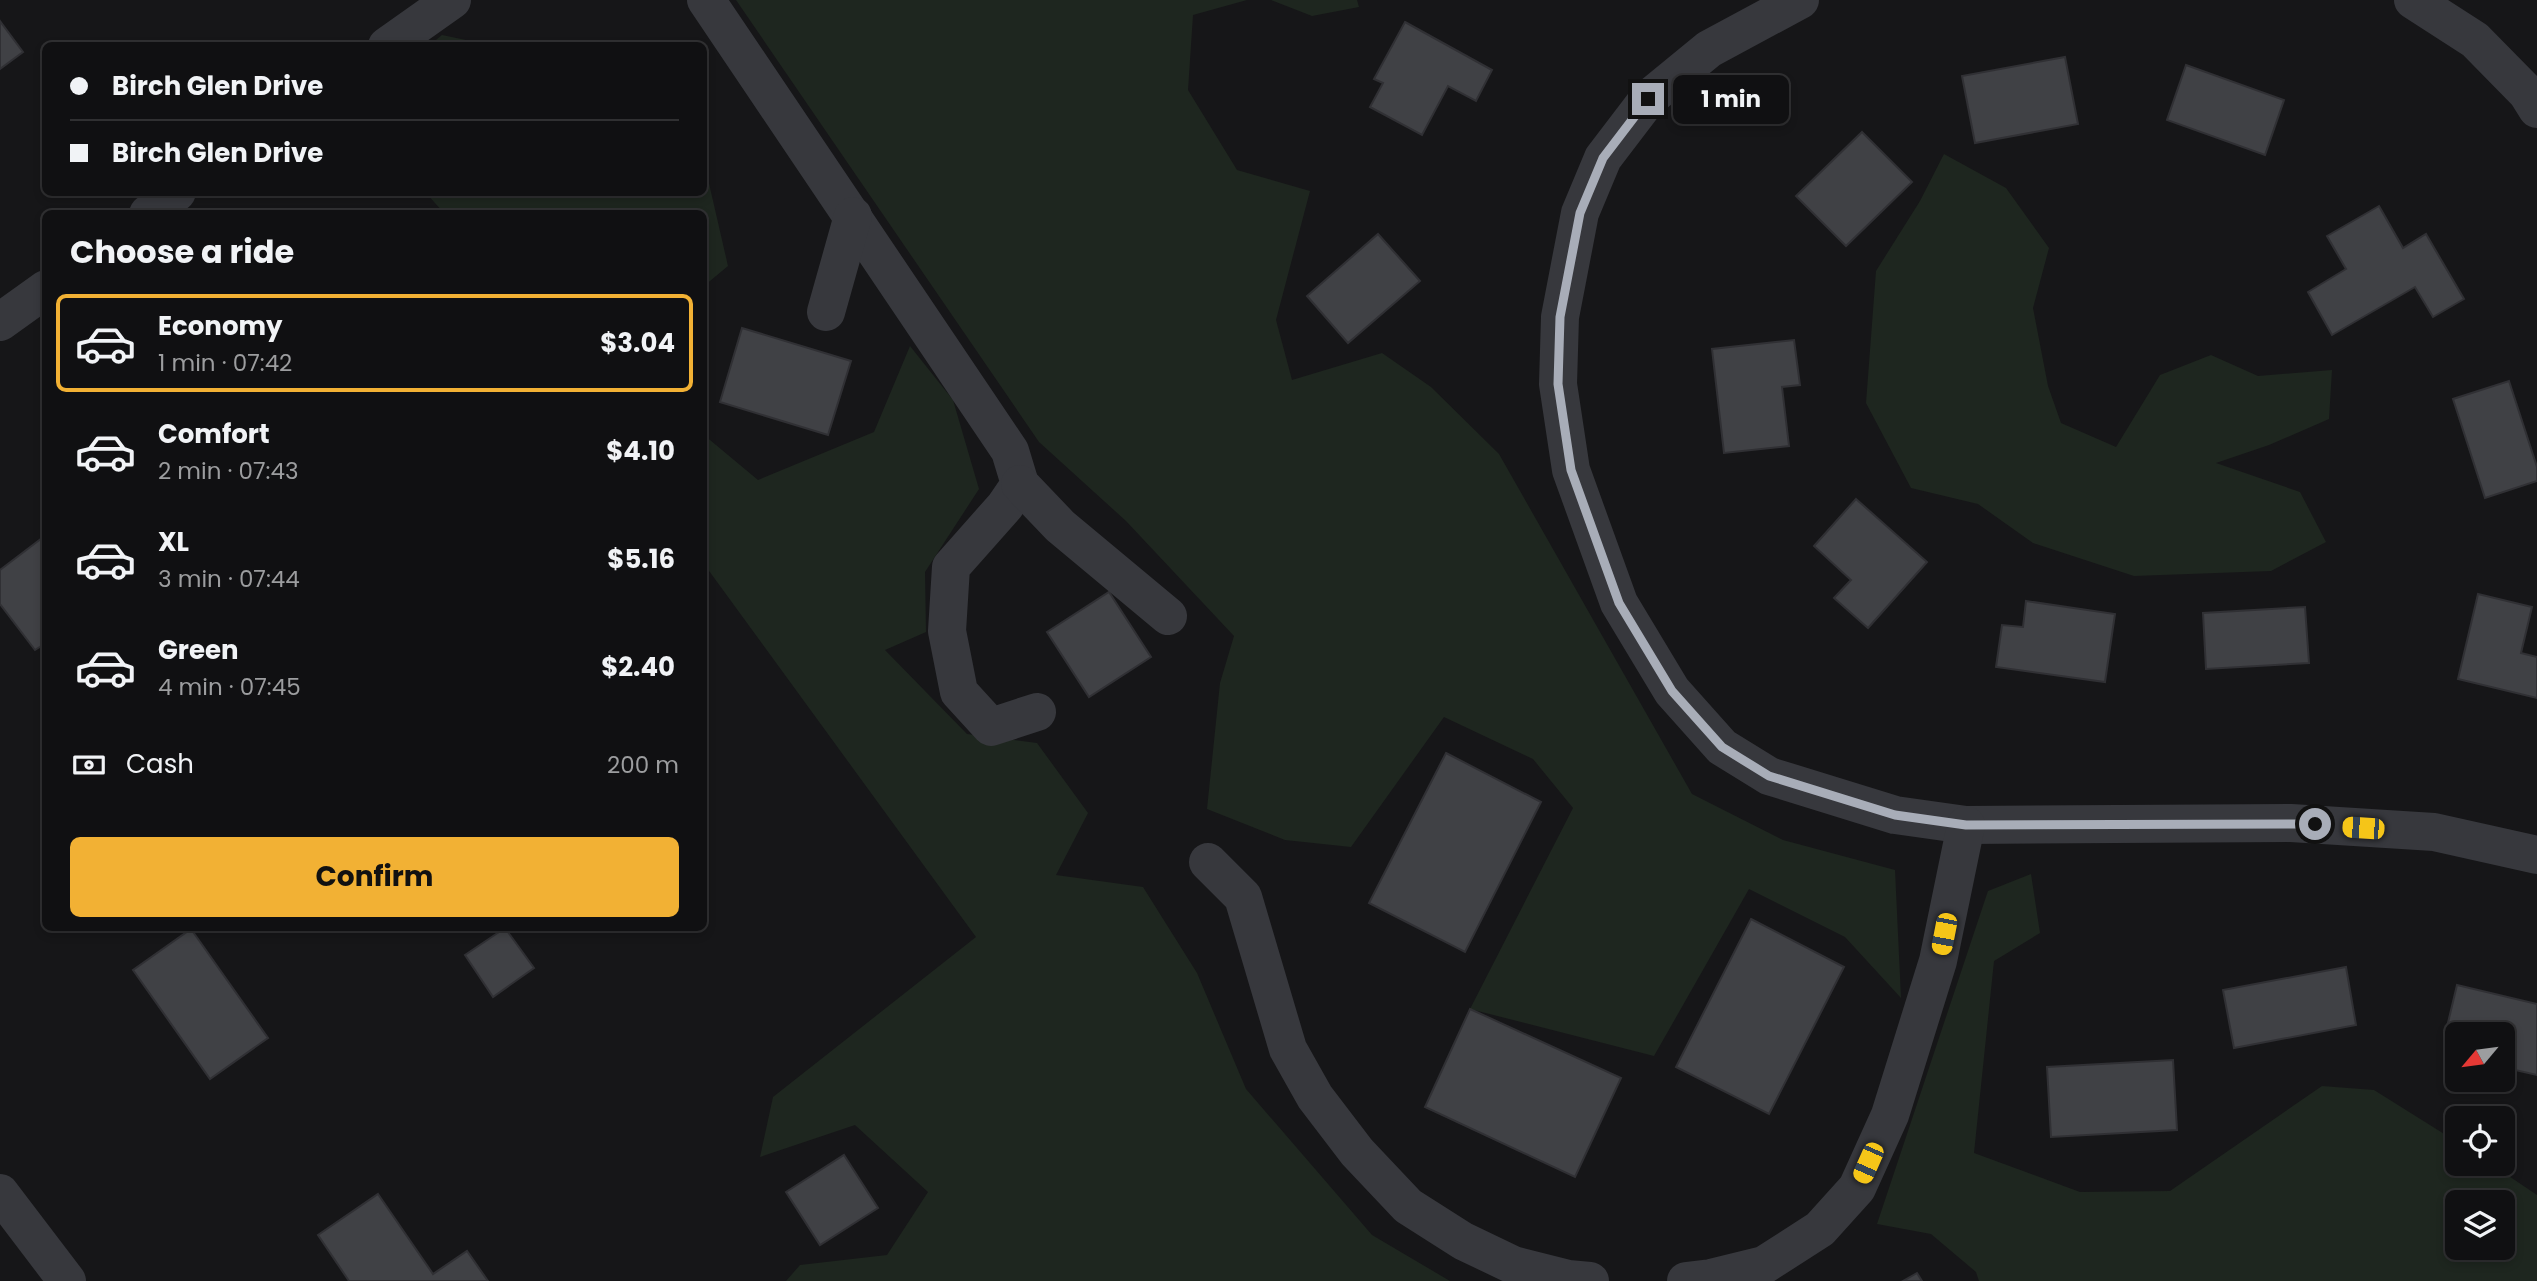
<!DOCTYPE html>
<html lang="en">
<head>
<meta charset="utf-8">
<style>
	:root { --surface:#101012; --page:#1e1e20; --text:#f1f3f6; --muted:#9c9d9f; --line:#303032; --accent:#f2b134 }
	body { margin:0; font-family:Poppins,sans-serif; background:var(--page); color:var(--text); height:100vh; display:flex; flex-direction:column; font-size:26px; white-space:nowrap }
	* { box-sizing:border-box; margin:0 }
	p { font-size:23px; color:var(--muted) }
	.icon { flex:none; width:38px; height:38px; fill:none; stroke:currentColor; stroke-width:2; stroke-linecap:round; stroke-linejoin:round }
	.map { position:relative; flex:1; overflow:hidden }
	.details { position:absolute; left:42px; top:210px; width:665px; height:721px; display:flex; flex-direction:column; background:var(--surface); border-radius:10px; box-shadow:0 4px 10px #0003,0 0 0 2px var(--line) }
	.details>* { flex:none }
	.hud { position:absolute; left:42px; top:42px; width:665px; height:154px; border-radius:10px; box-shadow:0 4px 10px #0003,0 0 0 2px var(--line); display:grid; align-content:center; height:154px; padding:0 28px; background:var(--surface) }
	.needle { width:46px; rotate:241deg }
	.tools { position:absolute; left:2445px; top:1022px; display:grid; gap:14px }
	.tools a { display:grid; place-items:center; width:70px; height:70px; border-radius:10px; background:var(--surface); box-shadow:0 4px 10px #0003,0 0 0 2px var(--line); font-size:35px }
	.end { position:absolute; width:32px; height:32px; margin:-16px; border:9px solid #a8adb8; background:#111; box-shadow:0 0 0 4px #111 }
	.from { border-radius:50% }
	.bubble { position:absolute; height:49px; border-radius:10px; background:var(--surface); box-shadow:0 4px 10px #0003,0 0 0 2px var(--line); font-size:23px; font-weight:700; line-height:49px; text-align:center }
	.car { position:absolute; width:21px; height:42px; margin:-21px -10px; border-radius:9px; box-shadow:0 0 5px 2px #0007; background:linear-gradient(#f5c518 24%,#345 0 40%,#f5c518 0 76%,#345 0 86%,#f5c518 0) }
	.hud b { display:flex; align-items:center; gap:24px; height:66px; font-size:26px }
	.hud b+b { border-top:2px solid var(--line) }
	.hud i { width:18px; height:18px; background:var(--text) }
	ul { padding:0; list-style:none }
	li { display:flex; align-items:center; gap:21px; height:98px; margin:0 14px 10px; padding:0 14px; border:4px solid transparent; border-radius:10px }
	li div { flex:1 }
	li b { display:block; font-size:26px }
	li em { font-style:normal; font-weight:700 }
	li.current { border-color:var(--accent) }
	li>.icon { width:63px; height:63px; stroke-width:1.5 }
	h2 { padding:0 28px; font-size:32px; line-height:84px }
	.pay { display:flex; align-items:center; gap:18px; height:77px; padding:0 28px; font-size:26px }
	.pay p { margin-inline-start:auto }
	.cta { display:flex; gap:14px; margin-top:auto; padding:14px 28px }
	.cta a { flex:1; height:80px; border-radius:10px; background:var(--accent); color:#111; font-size:28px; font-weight:700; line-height:80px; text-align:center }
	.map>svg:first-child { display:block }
</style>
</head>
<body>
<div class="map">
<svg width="2537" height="1281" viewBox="0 0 2537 1281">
	<rect width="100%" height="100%" fill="#161618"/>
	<g fill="#1e261f" fill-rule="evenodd">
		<path d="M736,0H1247L1193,15L1188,90L1237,170L1310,191L1276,320L1292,380L1382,353L1431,387L1499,454L1692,794L1783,840L1895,870L1901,998L1845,937L1749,889L1654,1056L1470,1009L1573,808L1533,759L1444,717L1351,847L1285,840L1207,809L1220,683L1234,636L1126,521L1039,442Z"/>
		<path d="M1271,0H1357L1359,7L1312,16Z"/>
		<path d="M442,35L490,45H430Z"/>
		<path d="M1944,154L2006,188L2049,248L2033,308L2048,386L2061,423L2116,447L2160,375L2211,355L2258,376L2332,370L2329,419L2269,445L2216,463L2300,492L2326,542L2271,571L2134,576L2033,543L1978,504L1911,488L1866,403L1876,271L1920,201Z"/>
		<path d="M704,179H708L728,266L704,286V214L444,213L426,193L704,192Z"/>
		<path d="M910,346L953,400L979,489L925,572L926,632L885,650L967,734L1037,743L1088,813L1056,875L1143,887L1197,973L1246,1089L1372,1235L1450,1281H786L800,1265L887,1255L928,1192L855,1125L760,1157L773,1097L976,937L704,564V435L758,480L874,432Z"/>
		<path d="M2031,874L2040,933L1994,961L1974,1153L2080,1192L2170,1191L2322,1086L2374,1090L2457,1142V1164H2491L2537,1195V1281H1979L1976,1272L1931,1234L1877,1224L1988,891ZM2502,1202V1248H2457V1202Z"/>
	</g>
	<g fill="#404145" stroke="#303034" stroke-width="2">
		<path d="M0,21L23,52L0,69Z"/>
		<path d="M1405,22L1492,70L1476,101L1448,86L1422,135L1370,107L1383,83L1374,79Z"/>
		<path d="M2065,57L2078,124L1975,143L1962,76Z"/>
		<path d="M2186,65L2284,100L2265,155L2167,120Z"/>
		<path d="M1862,132L1912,182L1846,246L1796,196Z"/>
		<path d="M2379,206L2403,248L2426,234L2464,299L2433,317L2415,287L2332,335L2308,292L2346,269L2327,236Z"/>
		<path d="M1378,234L1420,281L1348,343L1307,296Z"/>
		<path d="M742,328L851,361L828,435L720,402Z"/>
		<path d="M1794,340L1800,385L1782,387L1789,446L1724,453L1712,349Z"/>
		<path d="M2509,381L2537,467V481L2485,498L2453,399Z"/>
		<path d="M1856,499L1927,562L1868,628L1834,598L1851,580L1814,546Z"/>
		<path d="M46,535V643L35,650L0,604V570Z"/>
		<path d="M1109,592L1151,657L1089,697L1047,632Z"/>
		<path d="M2478,594L2532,607L2521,653L2537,657V698L2458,679Z"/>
		<path d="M2026,601L2115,614L2105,682L1996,667L2002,625L2023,627Z"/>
		<path d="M2305,607L2309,663L2206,669L2203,613Z"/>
		<path d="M1446,753L1541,802L1465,952L1369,903Z"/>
		<path d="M1751,919L1844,967L1769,1114L1676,1067Z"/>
		<path d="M505,928L534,968L493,997L465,955Z"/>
		<path d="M191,929L268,1038L210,1079L133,970Z"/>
		<path d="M2346,967L2356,1025L2234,1048L2223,990Z"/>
		<path d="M2457,985L2537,1004V1075L2502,1067V1034H2459L2446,1031Z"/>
		<path d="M1470,1009L1621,1078L1575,1177L1425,1107Z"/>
		<path d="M2173,1060L2177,1130L2051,1137L2047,1067Z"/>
		<path d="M844,1155L878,1208L820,1245L786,1192Z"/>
		<path d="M378,1194L433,1274L467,1251L488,1281H349L318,1235Z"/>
		<path d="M1917,1273L1922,1281H1903Z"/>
	</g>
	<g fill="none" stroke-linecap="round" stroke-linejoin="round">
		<g stroke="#37383d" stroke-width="38">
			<path d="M706,0L1010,451L1020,484L1005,506L951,567L947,631L959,692L991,727L1037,712"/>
			<path d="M1800,0L1709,49L1648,99L1603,158L1580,213L1560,317L1558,384L1571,470L1619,603L1672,691L1722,747L1769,776L1895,815L1966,825L2291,823L2434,832L2537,855"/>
			<path d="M2413,0L2475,40L2527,93L2537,109"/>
			<path d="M387,46L452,0"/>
			<path d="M148,214L177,192"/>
			<path d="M826,312L853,216"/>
			<path d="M0,322L46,289"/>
			<path d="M1020,484L1060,526L1168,616"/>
			<path d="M1208,862L1243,897L1288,1049L1315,1097L1357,1152L1408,1206L1463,1241L1513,1265L1568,1279L1590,1281"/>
			<path d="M0,1193L67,1281"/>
			<path d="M1686,1281L1711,1278L1764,1265L1820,1229L1857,1188L1890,1115L1938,961L1966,825"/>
		</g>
	</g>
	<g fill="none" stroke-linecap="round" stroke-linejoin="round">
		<path stroke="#a8adb8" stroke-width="9" d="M1648,99L1603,158L1580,213L1560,317L1558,384L1571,470L1619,603L1672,691L1722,747L1769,776L1895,815L1966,825L2315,824"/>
	</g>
</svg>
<div class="tools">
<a><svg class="needle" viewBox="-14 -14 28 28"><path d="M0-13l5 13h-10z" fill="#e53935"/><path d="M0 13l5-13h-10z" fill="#9c9d9f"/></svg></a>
<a><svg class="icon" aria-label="locate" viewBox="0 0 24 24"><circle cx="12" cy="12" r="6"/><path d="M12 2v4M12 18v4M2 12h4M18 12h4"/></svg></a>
<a><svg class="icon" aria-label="layers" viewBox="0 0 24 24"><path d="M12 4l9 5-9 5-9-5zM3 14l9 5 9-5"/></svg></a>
</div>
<i class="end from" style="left:2315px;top:824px"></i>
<i class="end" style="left:1648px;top:99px"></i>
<div class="bubble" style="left:1673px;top:75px;width:116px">1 min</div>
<i class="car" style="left:2363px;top:828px;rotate:274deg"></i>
<i class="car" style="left:1944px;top:934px;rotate:191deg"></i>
<i class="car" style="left:1868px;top:1163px;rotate:204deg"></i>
<div class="hud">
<b><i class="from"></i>Birch Glen Drive</b>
<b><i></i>Birch Glen Drive</b>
</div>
<section class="details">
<h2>Choose a ride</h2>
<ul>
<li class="current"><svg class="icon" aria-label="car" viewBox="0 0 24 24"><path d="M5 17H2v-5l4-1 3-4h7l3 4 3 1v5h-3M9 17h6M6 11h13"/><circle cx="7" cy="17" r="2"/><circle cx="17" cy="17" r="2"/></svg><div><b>Economy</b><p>1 min · 07:42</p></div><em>$3.04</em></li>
<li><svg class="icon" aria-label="car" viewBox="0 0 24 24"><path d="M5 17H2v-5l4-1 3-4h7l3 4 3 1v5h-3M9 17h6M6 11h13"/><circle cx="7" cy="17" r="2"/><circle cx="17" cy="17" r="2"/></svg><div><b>Comfort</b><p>2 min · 07:43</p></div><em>$4.10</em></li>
<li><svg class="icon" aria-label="car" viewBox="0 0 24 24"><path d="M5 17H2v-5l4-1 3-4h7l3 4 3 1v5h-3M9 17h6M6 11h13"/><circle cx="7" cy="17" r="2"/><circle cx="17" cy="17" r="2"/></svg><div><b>XL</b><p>3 min · 07:44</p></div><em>$5.16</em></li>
<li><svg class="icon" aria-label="car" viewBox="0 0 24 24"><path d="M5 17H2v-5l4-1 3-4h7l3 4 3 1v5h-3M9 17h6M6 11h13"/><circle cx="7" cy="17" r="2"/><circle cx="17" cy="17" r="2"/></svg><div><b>Green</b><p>4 min · 07:45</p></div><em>$2.40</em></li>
</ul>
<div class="pay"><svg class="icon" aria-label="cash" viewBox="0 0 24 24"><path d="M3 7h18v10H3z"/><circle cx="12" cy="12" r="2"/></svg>Cash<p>200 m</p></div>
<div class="cta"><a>Confirm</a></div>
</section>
</div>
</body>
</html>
